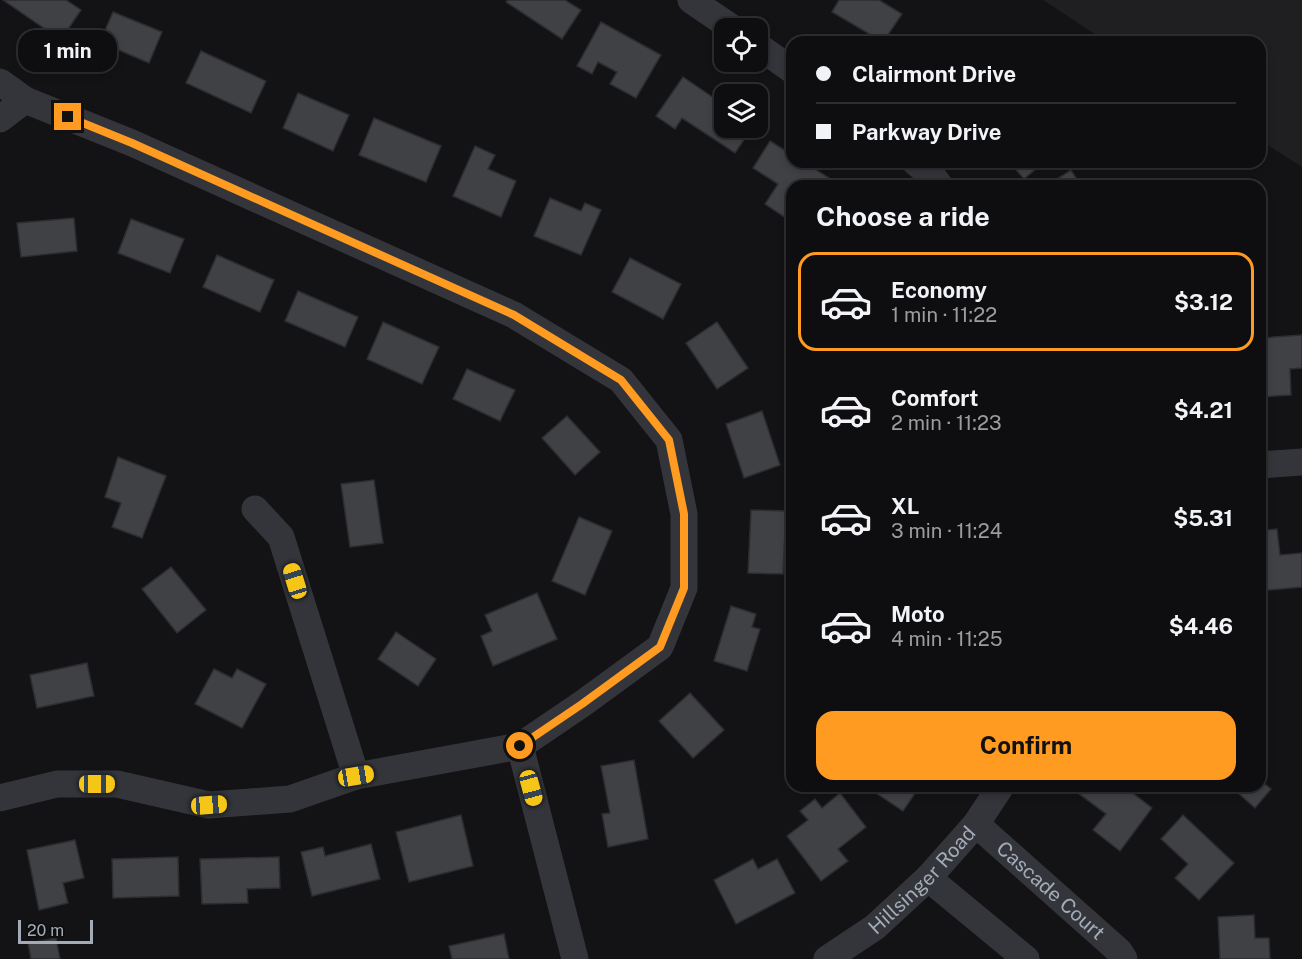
<!DOCTYPE html>
<html lang="en">
<head>
<meta charset="utf-8">
<style>
	:root { --surface:#0e0e10; --page:#1c1c1e; --text:#f1f3f6; --muted:#9b9c9f; --line:#2e2e30; --accent:#ff9b20 }
	body { margin:0; font-family:"Public Sans",sans-serif; background:var(--page); color:var(--text); height:100vh; display:flex; flex-direction:column; font-size:22px; white-space:nowrap }
	* { box-sizing:border-box; margin:0 }
	p { font-size:20px; color:var(--muted) }
	.icon { flex:none; width:33px; height:33px; fill:none; stroke:currentColor; stroke-width:2; stroke-linecap:round; stroke-linejoin:round }
	.map { position:relative; flex:1; overflow:hidden }
	.panel { position:absolute; left:786px; top:180px; width:480px; height:612px; display:flex; flex-direction:column; background:var(--surface); border-radius:18px; box-shadow:0 3px 9px #0003,0 0 0 2px var(--line) }
	.panel>* { flex:none }
	.banner { position:absolute; left:786px; top:36px; width:480px; height:132px; border-radius:18px; box-shadow:0 3px 9px #0003,0 0 0 2px var(--line); display:grid; align-content:center; height:132px; padding:0 30px; background:var(--surface) }
	.fabs { position:absolute; left:714px; top:18px; display:grid; gap:12px }
	.fabs a { display:grid; place-items:center; width:54px; height:54px; border-radius:12px; background:var(--surface); box-shadow:0 3px 9px #0003,0 0 0 2px var(--line); font-size:30px }
	.scale { position:absolute; left:18px; bottom:15px; width:75px; box-sizing:border-box; padding-left:6px; border:3px solid #a3abb7; border-top:0; font-size:16px; line-height:21px; white-space:nowrap; color:#a3abb7; -webkit-text-stroke:4px #0e0e10; paint-order:stroke }
	.end { position:absolute; width:27px; height:27px; margin:-14px; border:8px solid #ff9b20; background:#111; box-shadow:0 0 0 3px #111 }
	.from { border-radius:50% }
	.bubble { position:absolute; height:42px; border-radius:18px; background:var(--surface); box-shadow:0 3px 9px #0003,0 0 0 2px var(--line); font-size:20px; font-weight:700; line-height:42px; text-align:center }
	.car { position:absolute; width:18px; height:36px; margin:-18px -9px; border-radius:8px; box-shadow:0 0 4px 2px #0007; background:linear-gradient(#f5c518 24%,#345 0 40%,#f5c518 0 76%,#345 0 86%,#f5c518 0) }
	.banner b { display:flex; align-items:center; gap:21px; height:57px; font-size:22px }
	.banner b+b { border-top:2px solid var(--line) }
	.banner i { width:15px; height:15px; background:var(--text) }
	ul { padding:0; list-style:none }
	li { display:flex; align-items:center; gap:18px; height:99px; margin:0 12px 9px; padding:0 18px; border:3px solid transparent; border-radius:18px }
	li div { flex:1 }
	li b { display:block; font-size:22px }
	li em { font-style:normal; font-weight:700 }
	li.on { border-color:var(--accent) }
	li>.icon { width:54px; height:54px; stroke-width:1.5 }
	h2 { padding:0 30px; font-size:27px; line-height:72px }
	.cta { display:flex; gap:12px; margin-top:auto; padding:12px 30px }
	.cta a { flex:1; height:69px; border-radius:18px; background:var(--accent); color:#111; font-size:24px; font-weight:700; line-height:69px; text-align:center }
	.map>svg:first-child { display:block }
</style>
</head>
<body>
<div class="map">
<svg width="1302" height="959" viewBox="0 0 1302 959">
	<rect width="100%" height="100%" fill="#131315"/>
	<path fill="#1f1f22" d="M1043,0H1302V167L1260,140V42H1107Z"/>
	<g fill="#3f4145" stroke="#2c2d31" stroke-width="1.5">
		<path d="M3,0H66L81,10L61,40Z"/>
		<path d="M508,0H565L581,10L562,39L506,2Z"/>
		<path d="M839,0H879L902,14L883,42L832,12Z"/>
		<path d="M113,12L162,32L149,63L100,42Z"/>
		<path d="M601,22L661,55L636,98L610,84L617,72L598,62L592,74L577,66Z"/>
		<path d="M201,51L266,81L251,113L186,83Z"/>
		<path d="M683,77L724,105V128H752L735,153L682,118L675,129L656,116Z"/>
		<path d="M298,93L349,115L333,151L283,128Z"/>
		<path d="M374,118L441,146L426,182L359,155Z"/>
		<path d="M770,141L792,155V162H804L840,185L792,186V222L765,204L778,184L753,168Z"/>
		<path d="M475,146L495,155L488,169L516,181L501,217L453,196Z"/>
		<path d="M1009,162H1044L1024,179Z"/>
		<path d="M1071,170L1081,186H1046Z"/>
		<path d="M550,198L581,211L585,203L601,210L581,255L534,236Z"/>
		<path d="M74,218L77,251L21,257L17,223Z"/>
		<path d="M131,219L184,239L170,273L118,253Z"/>
		<path d="M217,255L274,280L260,312L203,287Z"/>
		<path d="M630,258L681,284L663,319L612,292Z"/>
		<path d="M298,291L358,317L345,347L285,321Z"/>
		<path d="M383,322L439,347L422,384L367,359Z"/>
		<path d="M717,322L748,368L717,389L686,343Z"/>
		<path d="M1302,335V368L1290,369L1291,395L1260,397V338Z"/>
		<path d="M467,369L515,390L500,421L453,399Z"/>
		<path d="M762,411L780,465L744,478L726,424Z"/>
		<path d="M567,416L600,452L575,475L542,438Z"/>
		<path d="M118,457L166,476L142,538L112,527L121,503L105,497Z"/>
		<path d="M374,480L383,543L350,547L341,484Z"/>
		<path d="M751,510L786,511L783,574L748,573Z"/>
		<path d="M579,517L612,531L585,595L552,581Z"/>
		<path d="M1277,529L1280,555L1302,553V587L1260,591V531Z"/>
		<path d="M171,567L206,610L177,633L142,589Z"/>
		<path d="M537,593L557,639L493,666L481,636L492,631L485,615Z"/>
		<path d="M731,606L756,614L752,627L760,629L747,671L714,661Z"/>
		<path d="M396,632L436,659L418,686L378,659Z"/>
		<path d="M87,663L94,696L37,708L30,675Z"/>
		<path d="M214,669L232,678L237,669L266,684L242,728L195,704Z"/>
		<path d="M690,693L724,730L693,758L659,721Z"/>
		<path d="M634,760L648,839L608,847L602,814L610,813L601,766Z"/>
		<path d="M1260,780L1271,789L1255,808L1238,793L1244,786H1260Z"/>
		<path d="M872,786H920L903,811L870,789Z"/>
		<path d="M1083,786H1140L1134,794L1152,808L1120,851L1093,830L1106,814L1078,793Z"/>
		<path d="M840,793L866,827L838,849L848,861L821,881L787,836L808,820L800,811L815,799L822,808Z"/>
		<path d="M461,815L473,866L409,882L396,832Z"/>
		<path d="M1183,815L1234,863L1199,900L1175,878L1188,864L1161,839Z"/>
		<path d="M75,840L84,878L63,883L68,903L39,910L27,850Z"/>
		<path d="M371,844L380,879L312,896L301,852L323,847L325,856Z"/>
		<path d="M178,857L179,896L113,898L112,859Z"/>
		<path d="M279,857L280,888L247,889L248,903L202,904L200,859Z"/>
		<path d="M753,859L758,869L777,859L795,893L736,924L714,880Z"/>
		<path d="M1254,915L1255,938H1269L1270,959H1220L1218,917Z"/>
		<path d="M504,934L509,959H452L449,946Z"/>
		<path d="M56,938L60,959H31L28,943Z"/>
	</g>
	<g fill="none" stroke-linecap="round" stroke-linejoin="round">
		<g stroke="#33353a" stroke-width="27">
			<path d="M691,0L732,28"/>
			<path d="M758,46L792,70"/>
			<path d="M0,82L25,100L132,143L514,315L621,380L669,440L684,514V588L660,647L582,704L520,746L356,776L290,799L209,805L117,784H57L0,798"/>
			<path d="M0,119L25,100"/>
			<path d="M915,162L934,178L940,186"/>
			<path d="M1260,465L1302,462"/>
			<path d="M255,509L281,537L356,776"/>
			<path d="M520,746L575,959"/>
			<path id="s1" d="M976,824L1119,951L1124,959"/>
			<path d="M928,878L1026,959"/>
			<path id="s2" d="M827,959L875,927L928,878L976,824L1001,786"/>
		</g>
	</g>
	<g fill="none" stroke-linecap="round" stroke-linejoin="round">
		<path stroke="#ff9b20" stroke-width="8" d="M68,117L132,143L514,315L621,380L669,440L684,514V588L660,647L582,704L520,746"/>
	</g>
	<g text-anchor="middle" stroke-width="4.5" stroke-linejoin="round" paint-order="stroke">
		<g font-size="20" fill="#a3abb7" stroke="#0e0e10">
			<text dy="7" stroke="none"><textPath href="#s2" startOffset="124">Hillsinger Road</textPath></text>
			<text dy="7" stroke="none"><textPath href="#s1" startOffset="100">Cascade Court</textPath></text>
		</g>
	</g>
</svg>
<div class="fabs">
<a><svg class="icon" aria-label="locate" viewBox="0 0 24 24"><circle cx="12" cy="12" r="6"/><path d="M12 2v4M12 18v4M2 12h4M18 12h4"/></svg></a>
<a><svg class="icon" aria-label="layers" viewBox="0 0 24 24"><path d="M12 4l9 5-9 5-9-5zM3 14l9 5 9-5"/></svg></a>
</div>
<div class="scale">20 m</div>
<i class="end from" style="left:520px;top:746px"></i>
<i class="end" style="left:68px;top:117px"></i>
<div class="bubble" style="left:18px;top:30px;width:99px">1 min</div>
<i class="car" style="left:295px;top:581px;rotate:343deg"></i>
<i class="car" style="left:356px;top:776px;rotate:80deg"></i>
<i class="car" style="left:97px;top:784px;rotate:90deg"></i>
<i class="car" style="left:531px;top:788px;rotate:165deg"></i>
<i class="car" style="left:209px;top:805px;rotate:86deg"></i>
<div class="banner">
<b><i class="from"></i>Clairmont Drive</b>
<b><i></i>Parkway Drive</b>
</div>
<section class="panel">
<h2>Choose a ride</h2>
<ul>
<li class="on"><svg class="icon" aria-label="car" viewBox="0 0 24 24"><path d="M5 17H2v-5l4-1 3-4h7l3 4 3 1v5h-3M9 17h6M6 11h13"/><circle cx="7" cy="17" r="2"/><circle cx="17" cy="17" r="2"/></svg><div><b>Economy</b><p>1 min · 11:22</p></div><em>$3.12</em></li>
<li><svg class="icon" aria-label="car" viewBox="0 0 24 24"><path d="M5 17H2v-5l4-1 3-4h7l3 4 3 1v5h-3M9 17h6M6 11h13"/><circle cx="7" cy="17" r="2"/><circle cx="17" cy="17" r="2"/></svg><div><b>Comfort</b><p>2 min · 11:23</p></div><em>$4.21</em></li>
<li><svg class="icon" aria-label="car" viewBox="0 0 24 24"><path d="M5 17H2v-5l4-1 3-4h7l3 4 3 1v5h-3M9 17h6M6 11h13"/><circle cx="7" cy="17" r="2"/><circle cx="17" cy="17" r="2"/></svg><div><b>XL</b><p>3 min · 11:24</p></div><em>$5.31</em></li>
<li><svg class="icon" aria-label="car" viewBox="0 0 24 24"><path d="M5 17H2v-5l4-1 3-4h7l3 4 3 1v5h-3M9 17h6M6 11h13"/><circle cx="7" cy="17" r="2"/><circle cx="17" cy="17" r="2"/></svg><div><b>Moto</b><p>4 min · 11:25</p></div><em>$4.46</em></li>
</ul>
<div class="cta"><a>Confirm</a></div>
</section>
</div>
</body>
</html>
